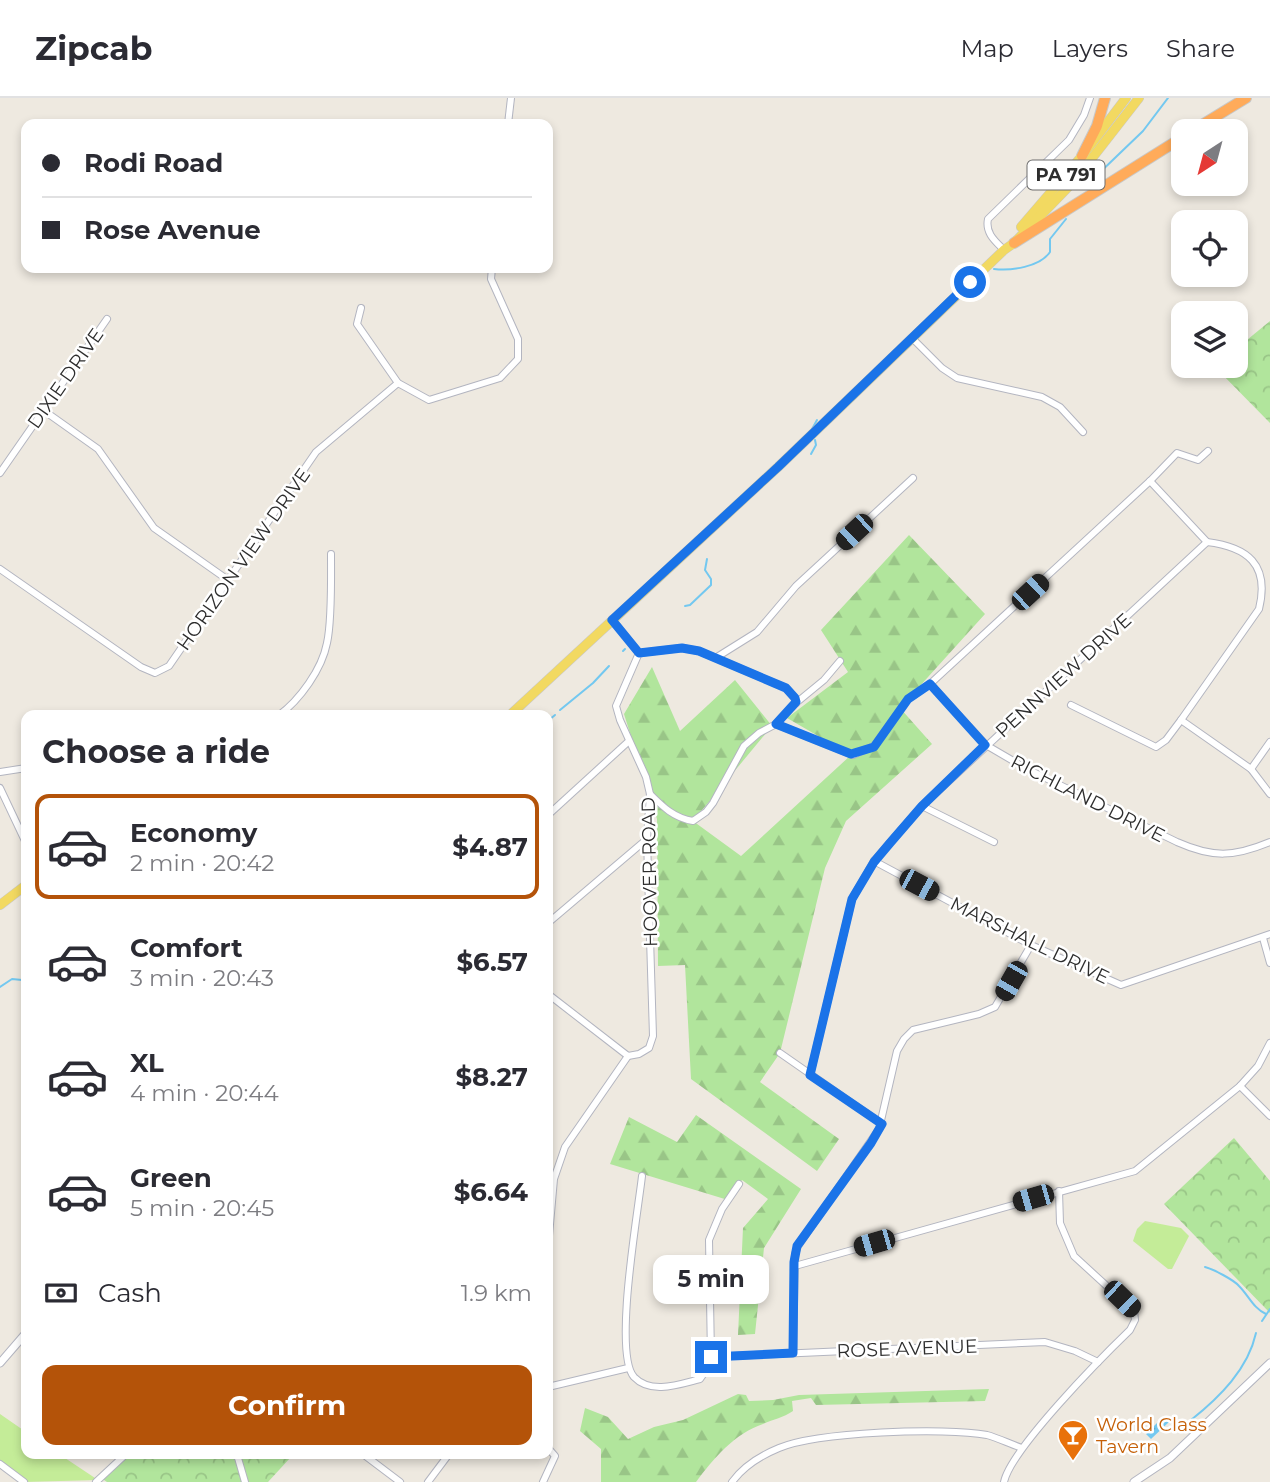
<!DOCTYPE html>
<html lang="en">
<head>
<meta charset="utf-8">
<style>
	:root { --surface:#fff; --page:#f7f7f7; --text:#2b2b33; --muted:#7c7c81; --line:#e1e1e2; --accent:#b45309 }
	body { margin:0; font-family:Montserrat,sans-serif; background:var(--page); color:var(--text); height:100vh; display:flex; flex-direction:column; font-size:26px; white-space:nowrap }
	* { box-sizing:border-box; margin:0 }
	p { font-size:23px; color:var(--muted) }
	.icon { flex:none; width:38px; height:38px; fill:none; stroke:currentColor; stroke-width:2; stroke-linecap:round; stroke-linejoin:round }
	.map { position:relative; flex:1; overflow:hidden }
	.sheet { position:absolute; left:21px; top:612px; width:532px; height:749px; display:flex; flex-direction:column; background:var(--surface); border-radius:14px; box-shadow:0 4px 10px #0003 }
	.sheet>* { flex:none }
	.hud { position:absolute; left:21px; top:21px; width:532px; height:154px; border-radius:14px; box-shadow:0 4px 10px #0003; display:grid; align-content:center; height:154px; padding:0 21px; background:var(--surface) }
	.needle { width:46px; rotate:216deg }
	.fabs { position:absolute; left:1171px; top:21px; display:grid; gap:14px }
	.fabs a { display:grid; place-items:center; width:77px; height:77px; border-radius:14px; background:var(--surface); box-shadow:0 4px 10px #0003; font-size:35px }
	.end { position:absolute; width:32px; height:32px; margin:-16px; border:9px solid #1a73e8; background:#fff; box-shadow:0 0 0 4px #fff }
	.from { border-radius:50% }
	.bubble { position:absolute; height:49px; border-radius:14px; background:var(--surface); box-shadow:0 4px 10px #0003; font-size:23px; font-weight:700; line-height:49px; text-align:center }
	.car { position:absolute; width:21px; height:42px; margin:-21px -10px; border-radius:9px; box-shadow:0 0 5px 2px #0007; background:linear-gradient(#222 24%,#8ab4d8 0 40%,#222 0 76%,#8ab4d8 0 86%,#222 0) }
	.hud b { display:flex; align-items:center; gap:24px; height:66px; font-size:26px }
	.hud b+b { border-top:2px solid var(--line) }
	.hud i { width:18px; height:18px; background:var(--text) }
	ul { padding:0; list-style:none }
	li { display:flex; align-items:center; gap:21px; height:105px; margin:0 14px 10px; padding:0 7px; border:4px solid transparent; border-radius:14px }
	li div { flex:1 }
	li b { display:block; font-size:26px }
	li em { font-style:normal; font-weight:700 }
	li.active { border-color:var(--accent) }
	li>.icon { width:63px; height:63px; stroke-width:1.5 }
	h2 { padding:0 21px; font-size:32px; line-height:84px }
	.pay { display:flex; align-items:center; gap:18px; height:77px; padding:0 21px; font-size:26px }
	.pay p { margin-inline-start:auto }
	.button { display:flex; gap:14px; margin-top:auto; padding:14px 21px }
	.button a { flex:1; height:80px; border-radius:14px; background:var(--accent); color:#fff; font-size:28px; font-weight:700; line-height:80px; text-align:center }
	header { display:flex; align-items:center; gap:42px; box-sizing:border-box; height:98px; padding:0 35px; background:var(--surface); border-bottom:2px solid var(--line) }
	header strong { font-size:33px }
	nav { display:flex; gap:38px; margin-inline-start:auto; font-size:24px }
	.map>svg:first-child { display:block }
</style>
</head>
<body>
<header>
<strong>Zipcab</strong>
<nav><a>Map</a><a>Layers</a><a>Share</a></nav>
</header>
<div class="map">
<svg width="1270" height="1384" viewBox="0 0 1270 1384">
	<defs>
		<pattern id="forest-firs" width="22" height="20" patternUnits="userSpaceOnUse" patternTransform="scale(1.75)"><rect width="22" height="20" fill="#b1e59c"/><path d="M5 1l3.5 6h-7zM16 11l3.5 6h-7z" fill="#99c587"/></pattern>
		<pattern id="park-crowns" width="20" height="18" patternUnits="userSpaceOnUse" patternTransform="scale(1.75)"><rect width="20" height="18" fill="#b1e59c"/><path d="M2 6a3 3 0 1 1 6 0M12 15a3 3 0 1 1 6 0" fill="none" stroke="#99c587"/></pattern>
		<pattern id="water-ripples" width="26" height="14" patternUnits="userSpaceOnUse" patternTransform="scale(1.75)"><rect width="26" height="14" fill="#73c8f0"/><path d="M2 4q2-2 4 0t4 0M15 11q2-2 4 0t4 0" fill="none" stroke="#5fa3c3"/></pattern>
	</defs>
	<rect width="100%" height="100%" fill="#eee9e0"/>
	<g fill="url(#forest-firs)">
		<path d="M909,437L985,516L900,610L932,646L846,723L825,770L780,955L760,984L839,1041L817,1073L691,981L685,867L658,868L657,721L624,616L652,569L680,633L735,582L772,628L693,723L741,758L851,657L787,620L848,574L821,532Z"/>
		<path d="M696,1017L801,1091L764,1150L755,1236L738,1237L743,1130L768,1101L742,1082L728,1102L610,1066L629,1019L677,1044Z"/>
		<path d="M989,1291L985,1303L816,1307L811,1300L792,1303L793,1313C783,1320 774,1321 763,1326C735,1335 713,1361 696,1384H601V1351L580,1333L585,1310L608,1319L628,1341L654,1329L683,1322L738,1296L746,1297L749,1303L773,1302L799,1297Z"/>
	</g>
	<g fill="url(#park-crowns)">
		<path d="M1270,223V325L1214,268H1236V251Z"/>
		<path d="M1234,1040L1270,1083V1215L1164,1106Z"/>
		<path d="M126,1356H287L291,1359L268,1384H107L101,1380Z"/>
	</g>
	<g fill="#c4ec98">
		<path d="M1145,1123L1181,1130L1189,1138L1172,1171H1168L1133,1143L1137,1131Z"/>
		<path d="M0,1316L26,1334V1356H59L98,1382L24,1384L0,1366Z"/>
	</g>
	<path fill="url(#water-ripples)" d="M1163,1319L1169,1324L1151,1341L1146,1336Z"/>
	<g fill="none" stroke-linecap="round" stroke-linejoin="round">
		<g stroke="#73c8f0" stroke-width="2">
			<path d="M1093,81L1143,33L1168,0"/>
			<path d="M994,171C1011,173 1040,169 1050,154V141L1066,121"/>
			<path d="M812,331L817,322"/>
			<path d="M811,356L816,347L815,342"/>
			<path d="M685,508L690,507L711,487V481L705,472L707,461"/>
			<path d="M623,553L625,551"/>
			<path d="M560,612L593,585L609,568"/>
			<path d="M549,622L555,617"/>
			<path d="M0,889L12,881L22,882L26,879"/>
			<path d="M1205,1169C1213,1171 1234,1182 1239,1188C1249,1198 1253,1210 1266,1216"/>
			<path d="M1262,1223L1270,1211"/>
			<path d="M1191,1322C1220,1299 1248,1271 1256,1235"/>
		</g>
		<g stroke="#b3b5c0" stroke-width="8">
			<g id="minor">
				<path d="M508,26L511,0"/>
				<path d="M1004,152C995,143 985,135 988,121L1069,42L1084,17L1090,0"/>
				<path d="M361,210L357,226L398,285L429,302L500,280L518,261V241L491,181L492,170"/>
				<path d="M912,240L942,270L957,280L1042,299L1060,309L1083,334"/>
				<path d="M43,312L98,351L154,430L228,482"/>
				<path d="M0,375L107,221"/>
				<path d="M0,471L141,569L155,575L169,568L316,354L398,285"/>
				<path d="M612,521L639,555L682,550L699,553L786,590L795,600L796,605"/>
				<path d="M717,559L757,534L796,488L913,380"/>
				<path d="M930,586L986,647L1027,671L1177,744C1213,760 1234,759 1270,744"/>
				<path d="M1071,607L1156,649L1166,642L1181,622L1259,511C1270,466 1247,449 1207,444L1150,383"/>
				<path d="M278,618C300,602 322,571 327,545C332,523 331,480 331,456"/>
				<path d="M1181,622L1251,671L1270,696"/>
				<path d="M776,626L853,657L874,648L908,601L930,586L1150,383L1177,355L1198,362L1208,353"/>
				<path d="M1251,671L1270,644"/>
				<path d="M0,674L26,670"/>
				<path d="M0,690L26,745"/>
				<path d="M650,696C663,709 674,720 693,723L706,714L713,705L744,648L759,635L776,626L796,605L824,582L840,563"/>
				<path d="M922,708L994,744"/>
				<path d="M548,717L629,643"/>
				<path d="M874,763L1031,847L1121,887L1270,836"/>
				<path d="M548,825L647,741"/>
				<path d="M1263,840L1270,865"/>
				<path d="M548,896L628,958L639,956L649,950L653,938L647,741L650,696L646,679L620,622L616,608L639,555"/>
				<path d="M780,955L882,1026"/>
				<path d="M810,977L852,801L874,763L922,708L1207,444"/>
				<path d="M1240,988L1270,1018"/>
				<path d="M642,1078C638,1114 613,1255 634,1279C651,1297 680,1286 700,1281L707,1271L711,1259L709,1142L722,1111L739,1086"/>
				<path d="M548,1149L554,1081L565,1049L628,958"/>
				<path d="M795,1168L1135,1073L1240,988L1258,968L1270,945"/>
				<path d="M793,1255L795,1156L798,1148L879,1031L897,953L904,941L913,932L979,916L995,909L1031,847"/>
				<path d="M711,1259L1045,1244L1075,1253L1098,1264"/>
				<path d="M548,1289L628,1270"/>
				<path d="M234,1356L238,1360L245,1384"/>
				<path d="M363,1356L400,1384"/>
				<path d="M0,1366L24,1384"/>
				<path d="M96,1384L126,1356"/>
				<path d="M428,1384L449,1356"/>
				<path d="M543,1384L555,1358L548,1350"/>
				<path d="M732,1384C743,1369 762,1357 779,1350C817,1334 945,1329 987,1337C998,1340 1010,1346 1022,1350"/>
				<path d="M1004,1384C1011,1351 1102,1259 1130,1232L1135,1222L1134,1213L1074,1158L1060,1125L1059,1093"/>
			</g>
		</g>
		<g stroke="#b3b5c0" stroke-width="9">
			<g id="tertiary">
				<path d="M0,1265L26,1235"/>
				<path d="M1134,1384L1170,1360L1270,1265"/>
			</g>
		</g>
		<g stroke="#c8c8c8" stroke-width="10">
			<g id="primary">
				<path d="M1021,129L1082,58L1126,0"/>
				<path d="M509,618L778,369L1004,152L1014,145L1075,82L1139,0"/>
				<path d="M0,807L26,787"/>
			</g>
		</g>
		<g stroke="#c8c8c8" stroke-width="12">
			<g id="motorway">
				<path d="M1192,33L1246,0"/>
				<path d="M1082,58L1097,28L1105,0"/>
				<path d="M1014,145L1183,39"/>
			</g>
		</g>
		<use href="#minor" stroke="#fff" stroke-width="6"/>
		<use href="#tertiary" stroke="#fff" stroke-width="7"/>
		<use href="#primary" stroke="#f2d961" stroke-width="9"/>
		<use href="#motorway" stroke="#ffab5a" stroke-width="10"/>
	</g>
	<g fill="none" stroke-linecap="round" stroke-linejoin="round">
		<path stroke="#1a73e8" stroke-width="9" d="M711,1259L793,1255L794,1164L797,1148L871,1045L882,1026L810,977L852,801L874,764L890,745L922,708L985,647L930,586L908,601L874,649L851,656L776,626L796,604L795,600L786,590L699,553L682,550L639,555L612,522L778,369L970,184"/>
	</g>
	<defs>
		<g id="bar-pin" transform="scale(1.575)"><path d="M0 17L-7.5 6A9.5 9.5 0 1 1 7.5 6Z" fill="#e8710a" stroke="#fff"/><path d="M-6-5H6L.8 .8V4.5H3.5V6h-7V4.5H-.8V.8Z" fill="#fff"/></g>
	</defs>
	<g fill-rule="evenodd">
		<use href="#bar-pin" x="1073" y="1337"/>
	</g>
	<g text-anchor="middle" stroke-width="5" stroke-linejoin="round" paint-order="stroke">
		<rect fill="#fff" stroke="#6c6c6c" stroke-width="2" x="1027.5" y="62.5" width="77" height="29" rx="5"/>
		<g font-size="18" font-weight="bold" fill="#2d2d2d">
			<text x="1066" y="83">PA 791</text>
		</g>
		<g font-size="19" fill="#2d2d2d" stroke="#fff">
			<text transform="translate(65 280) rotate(-55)" y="7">DIXIE DRIVE</text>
			<text transform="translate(243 461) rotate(-55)" y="7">HORIZON VIEW DRIVE</text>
			<text transform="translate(1063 577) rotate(-42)" y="7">PENNVIEW DRIVE</text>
			<text transform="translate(1088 700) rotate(27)" y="7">RICHLAND DRIVE</text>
			<text transform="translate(649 774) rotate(-91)" y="7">HOOVER ROAD</text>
			<text transform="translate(1030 842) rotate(26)" y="7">MARSHALL DRIVE</text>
			<text transform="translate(907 1250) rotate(-2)" y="7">ROSE AVENUE</text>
		</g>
		<g font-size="19" fill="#c56008" stroke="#fff" text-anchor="start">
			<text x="1096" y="1333">World Class<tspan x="1096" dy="22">Tavern</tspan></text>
		</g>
	</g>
</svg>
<div class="fabs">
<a><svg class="needle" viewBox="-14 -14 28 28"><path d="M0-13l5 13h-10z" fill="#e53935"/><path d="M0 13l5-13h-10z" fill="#7c7c81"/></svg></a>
<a><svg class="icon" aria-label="locate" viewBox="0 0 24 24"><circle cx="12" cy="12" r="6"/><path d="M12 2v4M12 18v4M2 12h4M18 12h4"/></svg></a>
<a><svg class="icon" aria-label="layers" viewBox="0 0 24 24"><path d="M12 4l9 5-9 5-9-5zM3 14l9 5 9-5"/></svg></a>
</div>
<i class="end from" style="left:970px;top:184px"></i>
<i class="end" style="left:711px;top:1259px"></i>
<div class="bubble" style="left:653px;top:1157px;width:116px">5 min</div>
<i class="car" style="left:854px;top:434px;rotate:227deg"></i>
<i class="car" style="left:1030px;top:494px;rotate:47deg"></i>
<i class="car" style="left:919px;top:787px;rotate:118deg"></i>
<i class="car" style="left:1011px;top:883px;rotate:210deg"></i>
<i class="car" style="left:1033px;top:1100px;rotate:254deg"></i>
<i class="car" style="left:874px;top:1145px;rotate:254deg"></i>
<i class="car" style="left:1122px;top:1201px;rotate:134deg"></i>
<div class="hud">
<b><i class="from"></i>Rodi Road</b>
<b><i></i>Rose Avenue</b>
</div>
<section class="sheet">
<h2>Choose a ride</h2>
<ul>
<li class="active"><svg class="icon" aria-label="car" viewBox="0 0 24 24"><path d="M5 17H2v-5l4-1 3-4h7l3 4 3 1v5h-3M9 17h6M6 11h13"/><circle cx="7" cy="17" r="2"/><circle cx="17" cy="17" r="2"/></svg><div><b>Economy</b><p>2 min · 20:42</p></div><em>$4.87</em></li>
<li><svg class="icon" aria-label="car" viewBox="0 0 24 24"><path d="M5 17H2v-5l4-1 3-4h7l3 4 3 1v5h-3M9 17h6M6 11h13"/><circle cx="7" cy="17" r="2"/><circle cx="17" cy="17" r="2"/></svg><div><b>Comfort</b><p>3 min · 20:43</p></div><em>$6.57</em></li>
<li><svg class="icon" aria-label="car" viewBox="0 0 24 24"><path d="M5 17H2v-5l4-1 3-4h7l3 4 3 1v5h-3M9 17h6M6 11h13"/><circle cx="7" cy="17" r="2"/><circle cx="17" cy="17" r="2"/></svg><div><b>XL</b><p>4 min · 20:44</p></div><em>$8.27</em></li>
<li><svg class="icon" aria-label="car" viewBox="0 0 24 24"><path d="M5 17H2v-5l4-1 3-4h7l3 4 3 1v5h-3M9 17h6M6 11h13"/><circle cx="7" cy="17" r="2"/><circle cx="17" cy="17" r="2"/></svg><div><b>Green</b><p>5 min · 20:45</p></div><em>$6.64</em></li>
</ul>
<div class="pay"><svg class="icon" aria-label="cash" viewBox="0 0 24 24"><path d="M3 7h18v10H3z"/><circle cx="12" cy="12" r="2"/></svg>Cash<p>1.9 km</p></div>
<div class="button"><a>Confirm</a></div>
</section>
</div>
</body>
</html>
